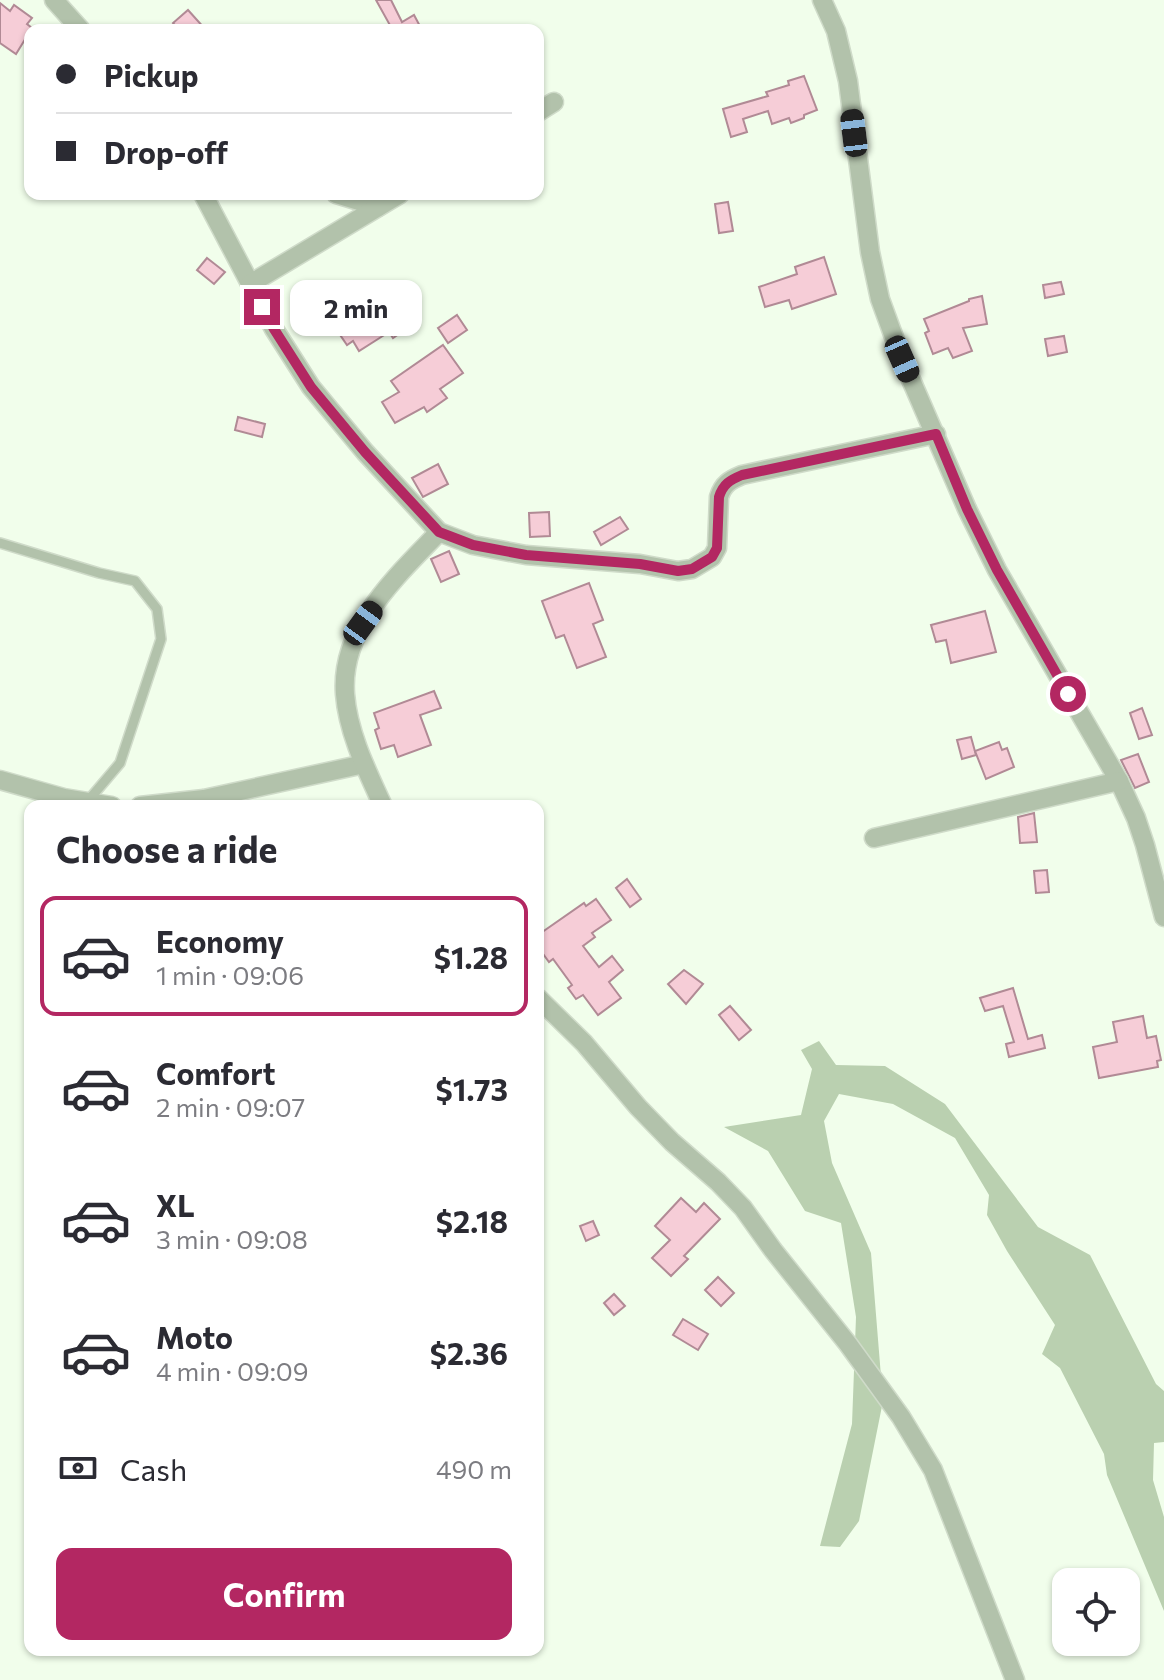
<!DOCTYPE html>
<html lang="en">
<head>
<meta charset="utf-8">
<style>
	:root { --surface:#fff; --page:#f7f7f7; --text:#2b2b33; --muted:#7c7c81; --line:#e1e1e2; --accent:#b32762 }
	body { margin:0; font-family:Commissioner,sans-serif; background:var(--page); color:var(--text); height:100vh; display:flex; flex-direction:column; font-size:30px; white-space:nowrap }
	* { box-sizing:border-box; margin:0 }
	p { font-size:26px; color:var(--muted) }
	.icon { flex:none; width:44px; height:44px; fill:none; stroke:currentColor; stroke-width:2; stroke-linecap:round; stroke-linejoin:round }
	.map { position:relative; flex:1; overflow:hidden }
	.panel { position:absolute; left:24px; top:800px; width:520px; height:856px; display:flex; flex-direction:column; background:var(--surface); border-radius:16px; box-shadow:0 2px 6px #0004 }
	.panel>* { flex:none }
	.top-card { position:absolute; left:24px; top:24px; width:520px; height:176px; border-radius:16px; box-shadow:0 2px 6px #0004; display:grid; align-content:center; height:176px; padding:0 32px; background:var(--surface) }
	.fabs { position:absolute; left:1052px; top:1568px; display:grid; gap:16px }
	.fabs a { display:grid; place-items:center; width:88px; height:88px; border-radius:16px; background:var(--surface); box-shadow:0 2px 6px #0004; font-size:40px }
	.end { position:absolute; width:36px; height:36px; margin:-18px; border:10px solid #b32762; background:#fff; box-shadow:0 0 0 4px #fff }
	.from { border-radius:50% }
	.bubble { position:absolute; height:56px; border-radius:16px; background:var(--surface); box-shadow:0 2px 6px #0004; font-size:26px; font-weight:700; line-height:56px; text-align:center }
	.car { position:absolute; width:24px; height:48px; margin:-24px -12px; border-radius:10px; box-shadow:0 0 6px 2px #0007; background:linear-gradient(#222 24%,#8ab4d8 0 40%,#222 0 76%,#8ab4d8 0 86%,#222 0) }
	.top-card b { display:flex; align-items:center; gap:28px; height:76px; font-size:30px }
	.top-card b+b { border-top:2px solid var(--line) }
	.top-card i { width:20px; height:20px; background:var(--text) }
	ul { padding:0; list-style:none }
	li { display:flex; align-items:center; gap:24px; height:120px; margin:0 16px 12px; padding:0 16px; border:4px solid transparent; border-radius:16px }
	li div { flex:1 }
	li b { display:block; font-size:30px }
	li em { font-style:normal; font-weight:700 }
	li.on { border-color:var(--accent) }
	li>.icon { width:72px; height:72px; stroke-width:1.5 }
	h2 { padding:0 32px; font-size:36px; line-height:96px }
	.pay { display:flex; align-items:center; gap:20px; height:88px; padding:0 32px; font-size:30px }
	.pay p { margin-inline-start:auto }
	.primary-button { display:flex; gap:16px; margin-top:auto; padding:16px 32px }
	.primary-button a { flex:1; height:92px; border-radius:16px; background:var(--accent); color:#fff; font-size:32px; font-weight:700; line-height:92px; text-align:center }
	.map>svg:first-child { display:block }
</style>
</head>
<body>
<div class="map">
<svg width="1164" height="1680" viewBox="0 0 1164 1680">
	<rect width="100%" height="100%" fill="#f1feeb"/>
	<path fill="#bad0b0" d="M819,1041L836,1065L885,1066L945,1104L1038,1227L1090,1255L1156,1384L1164,1391V1442L1154,1443L1153,1480L1164,1517V1611L1107,1475L1104,1454L1060,1368L1042,1354L1055,1325L1007,1251L987,1215L989,1195L955,1138L893,1104L839,1094L824,1121L832,1163L871,1253L883,1401L859,1521L840,1547L820,1546L852,1424L856,1317L841,1223L805,1211L768,1151L724,1127L801,1115L812,1069L801,1050Z"/>
	<g fill="#f6cdd7" stroke="#b18a95" stroke-width="2">
		<path d="M376,0H391L402,22L414,15L422,30H385L391,27Z"/>
		<path d="M0,3L10,11L14,5L32,18L27,24L32,28L16,54L0,43Z"/>
		<path d="M188,10L206,30H179L173,23Z"/>
		<path d="M804,76L817,110L804,115V118L791,123L789,118L772,124L768,111L743,119L747,132L731,137L723,109L768,96L766,92L789,85L788,81Z"/>
		<path d="M728,202L733,231L719,233L715,204Z"/>
		<path d="M824,257L836,294L792,309L789,300L765,307L759,287L797,274L795,267Z"/>
		<path d="M207,258L225,272L214,284L197,270Z"/>
		<path d="M1061,282L1064,294L1045,298L1043,285Z"/>
		<path d="M389,285L401,304L407,300L420,319L393,338L389,332L359,351L353,341L347,345L332,323Z"/>
		<path d="M982,296L987,324L963,328L972,351L953,358L948,348L933,354L925,333L929,331L924,319L969,301V299Z"/>
		<path d="M457,315L467,330L448,343L438,328Z"/>
		<path d="M1064,336L1067,352L1048,356L1045,339Z"/>
		<path d="M443,345L463,373L440,389L447,398L427,412L424,407L395,423L382,402L399,392L391,381Z"/>
		<path d="M238,417L265,424L262,437L235,430Z"/>
		<path d="M438,464L448,484L423,497L412,478Z"/>
		<path d="M549,512L550,536L530,537L529,513Z"/>
		<path d="M620,517L628,529L601,545L594,532Z"/>
		<path d="M449,551L459,574L441,582L431,559Z"/>
		<path d="M589,583L603,620L593,624L606,657L577,668L564,635L556,638L542,601Z"/>
		<path d="M985,611L996,652L951,663L946,640L936,642L931,625Z"/>
		<path d="M434,691L441,708L420,715L431,745L398,757L394,745L381,749L375,730L379,728L374,713Z"/>
		<path d="M1142,708L1152,735L1139,739L1130,713Z"/>
		<path d="M971,737L976,755L962,759L957,740Z"/>
		<path d="M999,742L1002,750L1007,748L1014,767L986,779L975,751Z"/>
		<path d="M1138,754L1149,782L1135,788L1121,760Z"/>
		<path d="M1034,813L1037,842L1020,843L1018,817Z"/>
		<path d="M1047,870L1049,892L1036,893L1034,871Z"/>
		<path d="M627,879L641,899L630,907L616,888Z"/>
		<path d="M596,899L611,920L592,933L595,937L583,946L599,967L612,956L623,970L609,982L621,998L598,1015L583,995L576,999L568,988L572,985L553,959L549,962L538,947V935L584,903L586,906Z"/>
		<path d="M684,970L703,984L686,1004L668,984Z"/>
		<path d="M1013,988L1028,1039L1042,1035L1045,1048L1009,1057L1006,1044L1014,1042L1003,1006L985,1011L980,998Z"/>
		<path d="M730,1006L751,1030L739,1040L719,1015Z"/>
		<path d="M1143,1016L1147,1038L1156,1036L1161,1060L1157,1061L1158,1067L1099,1078L1093,1047L1117,1042L1113,1022Z"/>
		<path d="M681,1198L696,1212L704,1203L720,1219L684,1256L688,1259L671,1276L652,1258L670,1240L655,1226Z"/>
		<path d="M593,1221L599,1235L586,1241L580,1226Z"/>
		<path d="M718,1277L734,1293L721,1306L705,1290Z"/>
		<path d="M614,1294L625,1306L614,1315L604,1303Z"/>
		<path d="M683,1319L708,1334L698,1350L673,1335Z"/>
	</g>
	<g fill="none" stroke-linecap="round" stroke-linejoin="round">
		<g stroke="#cfdbc9" stroke-width="12">
			<path id="service" d="M0,543L99,573L135,581L157,609L161,639L120,763L87,802"/>
		</g>
		<g stroke="#cfdbc9" stroke-width="21">
			<g id="minor">
				<path d="M54,0L81,30"/>
				<path d="M822,0L836,31L848,81L870,252L880,299L902,359L967,509L997,570L1119,781L1136,818L1145,845L1164,917"/>
				<path d="M538,112L554,102"/>
				<path d="M203,194L274,329L311,387L365,452L439,532L473,545L526,555L640,564L678,571L692,569L712,557L717,548L719,497C723,484 730,480 742,475L936,434"/>
				<path d="M336,194L378,207"/>
				<path d="M250,284L400,194"/>
				<path d="M0,780L64,798L112,806"/>
				<path d="M140,806L204,799L364,764"/>
				<path d="M383,806C367,771 348,733 345,694C340,627 397,576 439,532"/>
				<path d="M874,838L1119,781"/>
				<path d="M538,998L584,1043L638,1107L672,1142L718,1182L743,1208L773,1250L848,1344L901,1417L933,1470L1015,1680"/>
			</g>
		</g>
		<use href="#service" stroke="#b2c2ab" stroke-width="9"/>
		<use href="#minor" stroke="#b2c2ab" stroke-width="18"/>
	</g>
	<g fill="none" stroke-linecap="round" stroke-linejoin="round">
		<path stroke="#b32762" stroke-width="10" d="M262,307L274,329L311,387L365,452L439,532L473,545L526,555L640,564L678,571L692,569L712,557L717,548L719,497C723,484 730,480 742,475L936,434L967,509L997,570L1068,694"/>
	</g>
</svg>
<div class="fabs">
<a><svg class="icon" aria-label="locate" viewBox="0 0 24 24"><circle cx="12" cy="12" r="6"/><path d="M12 2v4M12 18v4M2 12h4M18 12h4"/></svg></a>
</div>
<i class="end from" style="left:1068px;top:694px"></i>
<i class="end" style="left:262px;top:307px"></i>
<div class="bubble" style="left:290px;top:280px;width:132px">2 min</div>
<i class="car" style="left:854px;top:133px;rotate:353deg"></i>
<i class="car" style="left:902px;top:359px;rotate:156deg"></i>
<i class="car" style="left:363px;top:623px;rotate:36deg"></i>
<div class="top-card">
<b><i class="from"></i>Pickup</b>
<b><i></i>Drop-off</b>
</div>
<section class="panel">
<h2>Choose a ride</h2>
<ul>
<li class="on"><svg class="icon" aria-label="car" viewBox="0 0 24 24"><path d="M5 17H2v-5l4-1 3-4h7l3 4 3 1v5h-3M9 17h6M6 11h13"/><circle cx="7" cy="17" r="2"/><circle cx="17" cy="17" r="2"/></svg><div><b>Economy</b><p>1 min · 09:06</p></div><em>$1.28</em></li>
<li><svg class="icon" aria-label="car" viewBox="0 0 24 24"><path d="M5 17H2v-5l4-1 3-4h7l3 4 3 1v5h-3M9 17h6M6 11h13"/><circle cx="7" cy="17" r="2"/><circle cx="17" cy="17" r="2"/></svg><div><b>Comfort</b><p>2 min · 09:07</p></div><em>$1.73</em></li>
<li><svg class="icon" aria-label="car" viewBox="0 0 24 24"><path d="M5 17H2v-5l4-1 3-4h7l3 4 3 1v5h-3M9 17h6M6 11h13"/><circle cx="7" cy="17" r="2"/><circle cx="17" cy="17" r="2"/></svg><div><b>XL</b><p>3 min · 09:08</p></div><em>$2.18</em></li>
<li><svg class="icon" aria-label="car" viewBox="0 0 24 24"><path d="M5 17H2v-5l4-1 3-4h7l3 4 3 1v5h-3M9 17h6M6 11h13"/><circle cx="7" cy="17" r="2"/><circle cx="17" cy="17" r="2"/></svg><div><b>Moto</b><p>4 min · 09:09</p></div><em>$2.36</em></li>
</ul>
<div class="pay"><svg class="icon" aria-label="cash" viewBox="0 0 24 24"><path d="M3 7h18v10H3z"/><circle cx="12" cy="12" r="2"/></svg>Cash<p>490 m</p></div>
<div class="primary-button"><a>Confirm</a></div>
</section>
</div>
</body>
</html>
